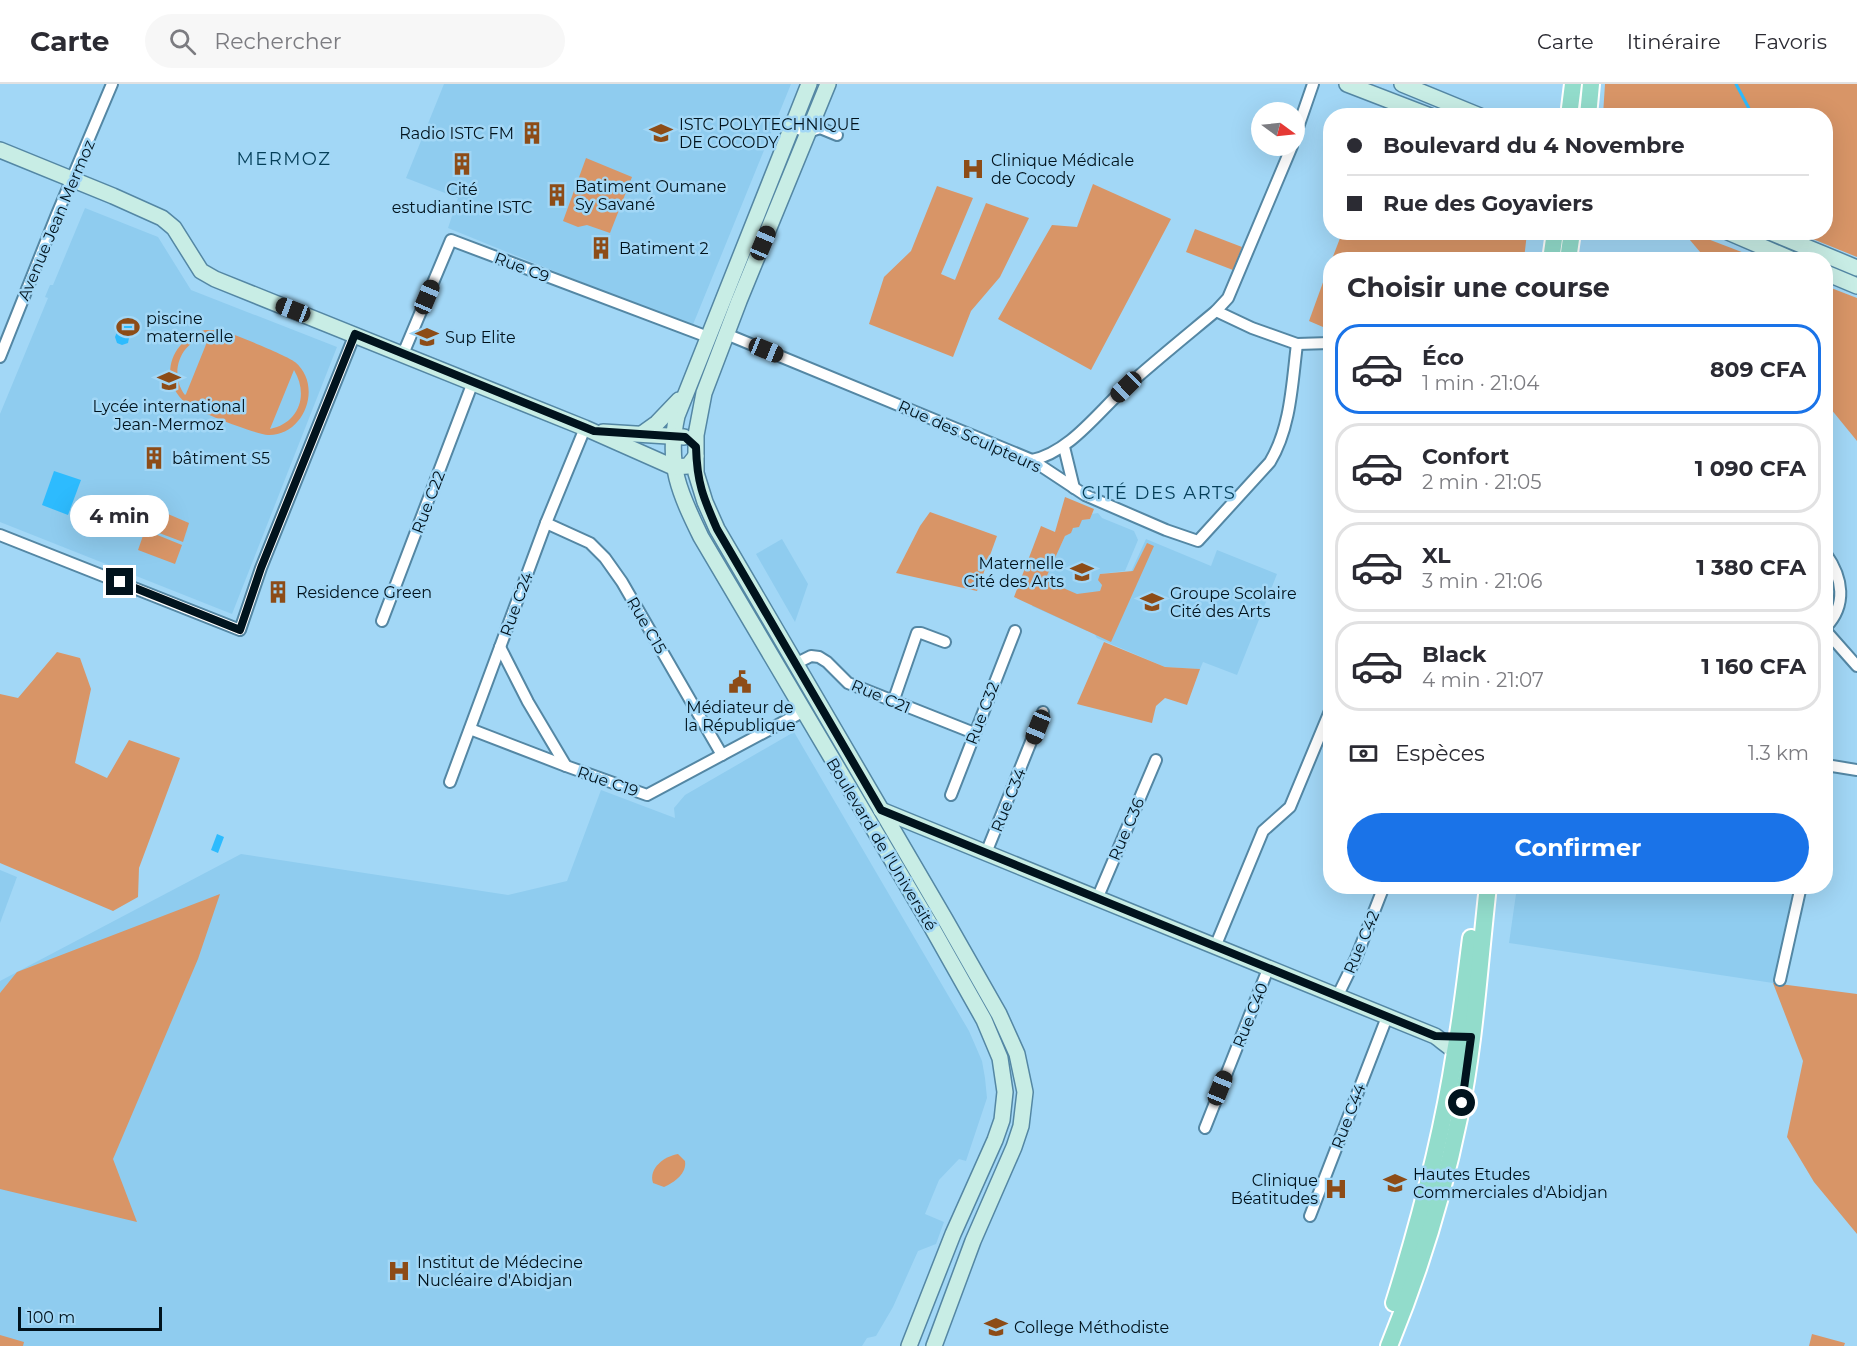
<!DOCTYPE html>
<html lang="fr">
<head>
<meta charset="utf-8">
<style>
	:root { --surface:#fff; --page:#f7f7f7; --text:#2b2b33; --muted:#7c7c81; --line:#e1e1e2; --accent:#1a73e8 }
	body { margin:0; font-family:Montserrat,sans-serif; background:var(--page); color:var(--text); height:100vh; display:flex; flex-direction:column; font-size:22px; white-space:nowrap }
	* { box-sizing:border-box; margin:0 }
	p { font-size:20px; color:var(--muted) }
	.icon { flex:none; width:33px; height:33px; fill:none; stroke:currentColor; stroke-width:2; stroke-linecap:round; stroke-linejoin:round }
	.map { position:relative; flex:1; overflow:hidden }
	.drawer { position:absolute; left:1323px; top:168px; width:510px; height:642px; display:flex; flex-direction:column; background:var(--surface); border-radius:24px; box-shadow:0 6px 24px #0002 }
	.drawer>* { flex:none }
	.top-card { position:absolute; left:1323px; top:24px; width:510px; height:132px; border-radius:24px; box-shadow:0 6px 24px #0002; display:grid; align-content:center; height:132px; padding:0 24px; background:var(--surface) }
	.needle { width:39px; rotate:105deg }
	.controls { position:absolute; left:1251px; top:18px; display:grid; gap:12px }
	.controls a { display:grid; place-items:center; width:54px; height:54px; border-radius:50%; background:var(--surface); box-shadow:0 6px 24px #0002; font-size:30px }
	.scale { position:absolute; left:18px; bottom:15px; width:144px; box-sizing:border-box; padding-left:6px; border:3px solid #01131d; border-top:0; font-size:16px; line-height:21px; white-space:nowrap; color:#01131d; -webkit-text-stroke:4px #a2d7f6; paint-order:stroke }
	.end { position:absolute; width:27px; height:27px; margin:-14px; border:8px solid #01131d; background:#fff; box-shadow:0 0 0 3px #fff }
	.from { border-radius:50% }
	.bubble { position:absolute; height:42px; border-radius:21px; background:var(--surface); box-shadow:0 6px 24px #0002; font-size:20px; font-weight:700; line-height:42px; text-align:center }
	.car { position:absolute; width:18px; height:36px; margin:-18px -9px; border-radius:8px; box-shadow:0 0 4px 2px #0007; background:linear-gradient(#222 24%,#8ab4d8 0 40%,#222 0 76%,#8ab4d8 0 86%,#222 0) }
	.top-card b { display:flex; align-items:center; gap:21px; height:57px; font-size:22px }
	.top-card b+b { border-top:2px solid var(--line) }
	.top-card i { width:15px; height:15px; background:var(--text) }
	ul { padding:0; list-style:none }
	li { display:flex; align-items:center; gap:18px; height:90px; margin:0 12px 9px; padding:0 12px; border:3px solid var(--line); border-radius:24px }
	li div { flex:1 }
	li b { display:block; font-size:22px }
	li em { font-style:normal; font-weight:700 }
	li.active { border-color:var(--accent) }
	li>.icon { width:54px; height:54px; stroke-width:1.5 }
	h2 { padding:0 24px; font-size:27px; line-height:72px }
	.pay { display:flex; align-items:center; gap:15px; height:66px; padding:0 24px; font-size:22px }
	.pay p { margin-inline-start:auto }
	.action { display:flex; gap:12px; margin-top:auto; padding:12px 24px }
	.action a { flex:1; height:69px; border-radius:36px; background:var(--accent); color:#fff; font-size:24px; font-weight:700; line-height:69px; text-align:center }
	header { display:flex; align-items:center; gap:36px; box-sizing:border-box; height:84px; padding:0 30px; background:var(--surface); border-bottom:2px solid var(--line) }
	header strong { font-size:28px }
	nav { display:flex; gap:33px; margin-inline-start:auto; font-size:21px }
	.search { width:420px; height:54px; background:var(--page); display:flex; align-items:center; gap:15px; box-sizing:border-box; padding:0 21px; border-radius:33px; color:var(--muted); font-size:22px }
	.map>svg:first-child { display:block }
</style>
</head>
<body>
<header>
<strong>Carte</strong>
<div class="search"><svg class="icon" aria-label="search" viewBox="0 0 24 24"><circle cx="10" cy="10" r="6"/><path d="M15 15l6 6"/></svg>Rechercher</div>
<nav><a>Carte</a><a>Itinéraire</a><a>Favoris</a></nav>
</header>
<div class="map">
<svg width="1857" height="1262" viewBox="0 0 1857 1262">
	<rect width="100%" height="100%" fill="#a2d7f6"/>
	<g fill="#8fccef">
		<path d="M444,0H791L692,243L448,144L458,114L406,94Z"/>
		<path d="M85,124L158,153L191,206L337,263L232,530L0,438V330L48,214L45,213L50,201H53Z"/>
		<path d="M1098,429L1102,434L1134,447L1138,456L1125,487L1100,490L1102,501L1087,547L1032,522L1065,452L1082,436L1090,435L1092,430Z"/>
		<path d="M782,455L808,500L795,538L756,470Z"/>
		<path d="M1146,455L1211,482L1217,466L1277,490L1237,591L1203,578L1200,585L1165,583L1097,554L1094,549L1121,510Z"/>
		<path d="M794,648L969,947L982,977L985,994L987,1014L966,1077L959,1075L939,1096L925,1130L944,1138L936,1160L918,1167L893,1223L876,1252L867,1254L862,1262H0V897L241,770L508,811L567,797L601,706L675,734L674,724L685,711Z"/>
		<path d="M0,786L17,793L0,839Z"/>
		<path d="M1517,803V802L1794,803L1773,899L1509,859Z"/>
	</g>
	<g fill="#d89567" fill-rule="evenodd">
		<path d="M1605,0H1857V173L1798,149L1826,148V32L1603,31Z"/>
		<path d="M586,74L632,93L610,149L587,141L578,143L563,137Z"/>
		<path d="M1093,100L1171,135L1091,286L998,235L1052,141L1077,143Z"/>
		<path d="M937,102L973,114L941,190L955,196L986,119L1029,134L1000,193L971,227L953,273L869,240L884,193L911,167Z"/>
		<path d="M1195,145L1242,163L1233,186L1186,168Z"/>
		<path d="M1342,149V148L1527,149L1524,175H1332Z"/>
		<path d="M1684,149H1692L1760,175H1706Z"/>
		<path d="M1330,179V246L1309,237Z"/>
		<path d="M1826,202L1857,214V357L1826,319Z"/>
		<path d="M205,246C212,246 217,246 223,247C234,250 288,272 295,278C323,301 305,352 268,351C255,350 198,328 187,320C157,296 170,256 205,246ZM209,253L186,310L185,311C168,289 181,255 209,253ZM294,286C309,311 299,339 270,345Z"/>
		<path d="M1065,413L1094,425L1090,435L1082,436L1079,443L1073,444L1071,449L1065,452L1045,496L1077,510L1100,507L1102,501L1098,496L1100,490L1133,487L1147,459L1154,462L1111,558L1014,513L1041,442L1055,448Z"/>
		<path d="M154,424L189,439L183,458L146,444Z"/>
		<path d="M930,428L997,452L977,507L896,489L920,442Z"/>
		<path d="M145,446L182,461L175,480L138,466Z"/>
		<path d="M1104,558L1165,583L1200,585L1187,621L1165,614L1156,622L1152,639L1077,620Z"/>
		<path d="M57,568L80,574L91,605L75,679L107,694L129,656L180,674L139,784L138,813L113,827L0,779V610L18,614Z"/>
		<path d="M220,810L198,875L113,1075L137,1138L0,1105V909L17,888Z"/>
		<path d="M1773,899L1857,910V1150L1814,1098L1787,1053L1803,977Z"/>
		<path d="M678,1070L685,1077C687,1089 675,1098 664,1103L653,1099C648,1084 665,1072 678,1070Z"/>
		<path d="M1812,1250L1845,1259L1844,1262H1809Z"/>
		<path d="M0,1251L24,1258L23,1262H0Z"/>
	</g>
	<g fill="#2dbbfe">
		<path d="M128,234L132,235L135,241L131,247L127,248L129,254L128,259L122,261L117,259L115,253L117,248H126L119,239L122,236Z"/>
		<path d="M54,387L81,396L68,431L42,421Z"/>
		<path d="M217,750L224,753L218,769L211,766Z"/>
	</g>
	<g fill="none" stroke-linecap="round" stroke-linejoin="round">
		<path stroke="#2dbbfe" stroke-width="3" d="M1736,0L1753,32"/>
		<g stroke="#5487a4" stroke-width="14">
			<g id="street">
				<path d="M791,43L808,48L820,44L837,51"/>
				<path d="M1294,55L1313,0"/>
				<path d="M1216,227L1252,244L1297,260L1330,259"/>
				<path d="M726,250L1032,376L1085,411L1166,446L1198,457L1270,378C1291,343 1292,299 1297,260"/>
				<path d="M403,270L451,156L708,253"/>
				<path d="M0,273L57,130L112,0"/>
				<path d="M1064,363L1074,404"/>
				<path d="M1032,376C1070,368 1098,328 1126,303C1155,277 1186,252 1216,227L1228,214L1292,62"/>
				<path d="M546,439L590,459L605,474L622,498L722,671"/>
				<path d="M0,451L240,546L261,484L355,250"/>
				<path d="M1826,470C1843,494 1847,521 1826,543"/>
				<path d="M382,537L473,298"/>
				<path d="M1826,547L1857,582"/>
				<path d="M500,563L528,618L566,682"/>
				<path d="M795,580L811,572L819,573L827,578L848,599L974,649"/>
				<path d="M893,618L917,549H921L945,558"/>
				<path d="M470,645L566,682L647,711L804,627"/>
				<path d="M1826,681L1857,686"/>
				<path d="M450,698L546,439L585,344"/>
				<path d="M951,711L1015,547"/>
				<path d="M986,769L1043,628"/>
				<path d="M1097,815L1156,676"/>
				<path d="M1215,863L1263,747L1290,723L1330,627"/>
				<path d="M1780,896L1801,802"/>
				<path d="M1337,913L1356,874L1384,802"/>
				<path d="M1205,1044L1268,885"/>
				<path d="M1310,1132L1387,933"/>
			</g>
		</g>
		<g stroke="#5487a4" stroke-width="18">
			<g id="secondary">
				<path d="M809,0L677,332C666,380 680,410 701,453L931,842L984,936L1000,974L1005,1008L1002,1036L995,1056L953,1150L909,1262"/>
				<path d="M828,0L739,217L704,309L696,351V389L705,418L717,445L945,835L999,930L1017,970L1025,1008L1021,1042L1014,1063L973,1157L934,1262"/>
				<path d="M1347,0L1430,32"/>
				<path d="M1402,0L1480,32"/>
				<path d="M0,66L113,112L162,134L174,144L201,187L215,195L585,344L673,383L688,382L696,372"/>
				<path d="M1728,148L1793,176"/>
				<path d="M1770,148L1857,184"/>
				<path d="M1826,189L1857,202"/>
				<path d="M603,348L684,353"/>
				<path d="M643,349L657,339L679,316"/>
				<path d="M881,726L1435,952C1444,958 1453,968 1463,970"/>
			</g>
		</g>
		<g stroke="#fff" stroke-width="20">
			<g id="primary">
				<path d="M1569,32L1573,0"/>
				<path d="M1588,32L1591,0"/>
				<path d="M1551,176L1555,148"/>
				<path d="M1568,176L1572,148"/>
				<path d="M1394,1219C1420,1136 1442,1053 1455,968C1462,930 1466,892 1471,854"/>
				<path d="M1389,1262C1419,1189 1443,1112 1459,1034C1475,958 1479,880 1488,802"/>
			</g>
		</g>
		<use href="#street" stroke="#fff" stroke-width="10"/>
		<use href="#secondary" stroke="#c8ede5" stroke-width="15"/>
		<use href="#primary" stroke="#92dccb" stroke-width="16"/>
	</g>
	<g fill="none" stroke-linecap="round" stroke-linejoin="round">
		<path stroke="#01131d" stroke-width="8" d="M120,498L240,546L261,484L355,250L594,347L685,353L696,363C697,399 703,413 717,445L881,726L1435,952L1471,953L1462,1019"/>
	</g>
	<defs>
		<g id="building-bare" transform="scale(1.8)"><path d="M-4-6H4V6H1V3H-1V6H-4ZM-2.5-4.3h1.7v1.8h-1.7ZM.8-4.3h1.7v1.8H.8ZM-2.5-1h1.7V.8h-1.7ZM.8-1h1.7V.8H.8Z" fill="#8d4c17" stroke="#a2d7f6" stroke-width="2.5" paint-order="stroke"/></g>
		<g id="university-bare" transform="scale(1.8)"><path d="M0-5L7-2L0 1L-7-2ZM-4 1L0 2.5L4 1V4Q0 6-4 4Z" fill="#8d4c17" stroke="#a2d7f6" stroke-width="2.5" paint-order="stroke"/></g>
		<g id="hospital-bare" transform="scale(1.8)"><path d="M-5-5h3v3.5h4V-5h3V5h-3V1.5h-4V5h-3Z" fill="#8d4c17" stroke="#a2d7f6" stroke-width="2.5" paint-order="stroke"/></g>
		<g id="stadium-bare" transform="scale(1.8)"><path d="M0-5a6.5 5 0 1 0 0 10a6.5 5 0 1 0 0-10ZM-3.5-1.8h7v3.6h-7Z" fill="#8d4c17" stroke="#a2d7f6" stroke-width="2.5" paint-order="stroke"/></g>
		<g id="school-bare" transform="scale(1.8)"><path d="M0-5L7-2L0 1L-7-2ZM-4 1L0 2.5L4 1V4Q0 6-4 4Z" fill="#8d4c17" stroke="#a2d7f6" stroke-width="2.5" paint-order="stroke"/></g>
		<g id="civic-bare" transform="scale(1.8)"><path d="M-.6-6.5H3V-4.5H.6V-3L4-1V1h2V6H-6V1h2V-1L-.6-3ZM-1.2 2.5V6h2.4V2.5Z" fill="#8d4c17" stroke="#a2d7f6" stroke-width="2.5" paint-order="stroke"/></g>
	</defs>
	<g fill-rule="evenodd">
		<use href="#building-bare" x="532" y="49"/>
		<use href="#university-bare" x="661" y="49"/>
		<use href="#building-bare" x="462" y="80"/>
		<use href="#hospital-bare" x="973" y="85"/>
		<use href="#building-bare" x="557" y="111"/>
		<use href="#building-bare" x="601" y="164"/>
		<use href="#stadium-bare" x="128" y="243"/>
		<use href="#university-bare" x="427" y="253"/>
		<use href="#school-bare" x="169" y="297"/>
		<use href="#building-bare" x="154" y="374"/>
		<use href="#school-bare" x="1082" y="488"/>
		<use href="#building-bare" x="278" y="508"/>
		<use href="#school-bare" x="1152" y="518"/>
		<use href="#civic-bare" x="740" y="598"/>
		<use href="#university-bare" x="1395" y="1099"/>
		<use href="#hospital-bare" x="1336" y="1105"/>
		<use href="#hospital-bare" x="399" y="1187"/>
		<use href="#school-bare" x="996" y="1243"/>
	</g>
	<g text-anchor="middle" stroke-width="5" stroke-linejoin="round" paint-order="stroke">
		<g font-size="16" fill="#01131d" stroke="#a2d7f6" text-anchor="start">
			<text x="679" y="46">ISTC POLYTECHNIQUE<tspan x="679" dy="18">DE COCODY</tspan></text>
			<text x="514" y="55" text-anchor="end">Radio ISTC FM</text>
			<text x="991" y="82">Clinique Médicale<tspan x="991" dy="18">de Cocody</tspan></text>
			<text x="575" y="108">Batiment Oumane<tspan x="575" dy="18">Sy Savané</tspan></text>
			<text x="462" y="111" text-anchor="middle">Cité<tspan x="462" dy="18">estudiantine ISTC</tspan></text>
			<text x="619" y="170">Batiment 2</text>
			<text x="146" y="240">piscine<tspan x="146" dy="18">maternelle</tspan></text>
			<text x="445" y="259">Sup Elite</text>
			<text x="169" y="328" text-anchor="middle">Lycée international<tspan x="169" dy="18">Jean-Mermoz</tspan></text>
			<text x="172" y="380">bâtiment S5</text>
			<text x="1064" y="485" text-anchor="end">Maternelle<tspan x="1064" dy="18">Cité des Arts</tspan></text>
			<text x="296" y="514">Residence Green</text>
			<text x="1170" y="515">Groupe Scolaire<tspan x="1170" dy="18">Cité des Arts</tspan></text>
			<text x="740" y="629" text-anchor="middle">Médiateur de<tspan x="740" dy="18">la République</tspan></text>
			<text x="1413" y="1096">Hautes Etudes<tspan x="1413" dy="18">Commerciales d'Abidjan</tspan></text>
			<text x="1318" y="1102" text-anchor="end">Clinique<tspan x="1318" dy="18">Béatitudes</tspan></text>
			<text x="417" y="1184">Institut de Médecine<tspan x="417" dy="18">Nucléaire d'Abidjan</tspan></text>
			<text x="1014" y="1249">College Méthodiste</text>
		</g>
		<g font-size="16" fill="#01131d" stroke="#a2d7f6">
			<text transform="translate(56 136) rotate(-67)" y="6">Avenue Jean Mermoz</text>
			<text transform="translate(522 183) rotate(21)" y="6">Rue C9</text>
			<text transform="translate(970 352) rotate(24)" y="6">Rue des Sculpteurs</text>
			<text transform="translate(428 418) rotate(-69)" y="6">Rue C22</text>
			<text transform="translate(516 520) rotate(-70)" y="6">Rue C24</text>
			<text transform="translate(647 541) rotate(60)" y="6">Rue C15</text>
			<text transform="translate(881 612) rotate(23)" y="6">Rue C21</text>
			<text transform="translate(982 629) rotate(-69)" y="6">Rue C32</text>
			<text transform="translate(608 697) rotate(19)" y="6">Rue C19</text>
			<text transform="translate(1008 716) rotate(-68)" y="6">Rue C34</text>
			<text transform="translate(1126 745) rotate(-67)" y="6">Rue C36</text>
			<text transform="translate(882 760) rotate(59)" y="6">Boulevard de l'Université</text>
			<text transform="translate(1361 858) rotate(-67)" y="6">Rue C42</text>
			<text transform="translate(1250 931) rotate(-68)" y="6">Rue C40</text>
			<text transform="translate(1348 1032) rotate(-69)" y="6">Rue C44</text>
		</g>
		<g font-size="18" letter-spacing="1.5" fill="#043e58" stroke="#a2d7f6">
			<text x="284" y="81">MERMOZ</text>
			<text x="1159" y="415">CITÉ DES ARTS</text>
		</g>
	</g>
</svg>
<div class="controls">
<a><svg class="needle" viewBox="-14 -14 28 28"><path d="M0-13l5 13h-10z" fill="#e53935"/><path d="M0 13l5-13h-10z" fill="#7c7c81"/></svg></a>
</div>
<div class="scale">100 m</div>
<i class="end from" style="left:1462px;top:1019px"></i>
<i class="end" style="left:120px;top:498px"></i>
<div class="bubble" style="left:70px;top:411px;width:99px">4 min</div>
<i class="car" style="left:763px;top:159px;rotate:23deg"></i>
<i class="car" style="left:427px;top:213px;rotate:23deg"></i>
<i class="car" style="left:293px;top:226px;rotate:291deg"></i>
<i class="car" style="left:766px;top:266px;rotate:112deg"></i>
<i class="car" style="left:1126px;top:303px;rotate:226deg"></i>
<i class="car" style="left:1038px;top:643px;rotate:202deg"></i>
<i class="car" style="left:1220px;top:1004px;rotate:22deg"></i>
<div class="top-card">
<b><i class="from"></i>Boulevard du 4 Novembre</b>
<b><i></i>Rue des Goyaviers</b>
</div>
<section class="drawer">
<h2>Choisir une course</h2>
<ul>
<li class="active"><svg class="icon" aria-label="car" viewBox="0 0 24 24"><path d="M5 17H2v-5l4-1 3-4h7l3 4 3 1v5h-3M9 17h6M6 11h13"/><circle cx="7" cy="17" r="2"/><circle cx="17" cy="17" r="2"/></svg><div><b>Éco</b><p>1 min · 21:04</p></div><em>809 CFA</em></li>
<li><svg class="icon" aria-label="car" viewBox="0 0 24 24"><path d="M5 17H2v-5l4-1 3-4h7l3 4 3 1v5h-3M9 17h6M6 11h13"/><circle cx="7" cy="17" r="2"/><circle cx="17" cy="17" r="2"/></svg><div><b>Confort</b><p>2 min · 21:05</p></div><em>1 090 CFA</em></li>
<li><svg class="icon" aria-label="car" viewBox="0 0 24 24"><path d="M5 17H2v-5l4-1 3-4h7l3 4 3 1v5h-3M9 17h6M6 11h13"/><circle cx="7" cy="17" r="2"/><circle cx="17" cy="17" r="2"/></svg><div><b>XL</b><p>3 min · 21:06</p></div><em>1 380 CFA</em></li>
<li><svg class="icon" aria-label="car" viewBox="0 0 24 24"><path d="M5 17H2v-5l4-1 3-4h7l3 4 3 1v5h-3M9 17h6M6 11h13"/><circle cx="7" cy="17" r="2"/><circle cx="17" cy="17" r="2"/></svg><div><b>Black</b><p>4 min · 21:07</p></div><em>1 160 CFA</em></li>
</ul>
<div class="pay"><svg class="icon" aria-label="cash" viewBox="0 0 24 24"><path d="M3 7h18v10H3z"/><circle cx="12" cy="12" r="2"/></svg>Espèces<p>1.3 km</p></div>
<div class="action"><a>Confirmer</a></div>
</section>
</div>
</body>
</html>
